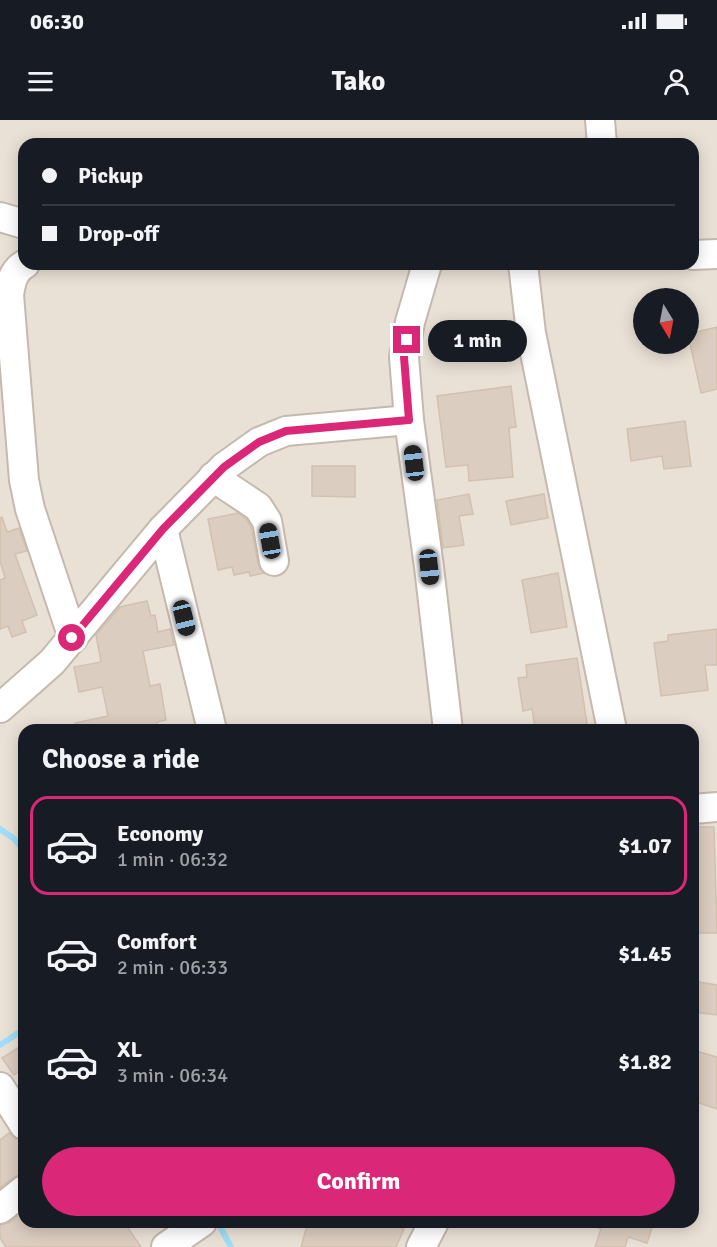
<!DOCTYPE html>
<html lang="en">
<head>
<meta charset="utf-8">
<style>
	:root { --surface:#171b24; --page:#242831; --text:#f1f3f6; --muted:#9ea1a6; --line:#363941; --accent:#db2777 }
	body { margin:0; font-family:Signika,sans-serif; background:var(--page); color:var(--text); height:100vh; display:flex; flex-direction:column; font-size:22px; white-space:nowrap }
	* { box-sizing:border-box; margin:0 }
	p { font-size:20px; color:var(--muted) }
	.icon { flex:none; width:33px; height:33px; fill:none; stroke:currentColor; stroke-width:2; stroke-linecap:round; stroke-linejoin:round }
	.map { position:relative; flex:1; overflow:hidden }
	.details { position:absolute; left:18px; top:604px; width:681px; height:504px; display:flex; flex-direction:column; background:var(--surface); border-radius:18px; box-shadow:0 3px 15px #0003 }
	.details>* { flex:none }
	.guide { position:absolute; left:18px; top:18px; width:681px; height:132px; border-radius:18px; box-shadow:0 3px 15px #0003; display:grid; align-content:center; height:132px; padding:0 24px; background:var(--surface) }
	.needle { width:39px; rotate:170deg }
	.buttons { position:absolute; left:633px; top:168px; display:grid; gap:12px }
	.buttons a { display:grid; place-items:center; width:66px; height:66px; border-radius:50%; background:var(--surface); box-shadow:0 3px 15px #0003; font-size:30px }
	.end { position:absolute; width:27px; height:27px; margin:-14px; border:8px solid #db2777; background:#fff; box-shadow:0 0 0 3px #fff }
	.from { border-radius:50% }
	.bubble { position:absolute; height:42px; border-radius:21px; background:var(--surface); box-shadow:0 3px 15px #0003; font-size:20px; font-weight:800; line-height:42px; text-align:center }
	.car { position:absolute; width:18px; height:36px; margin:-18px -9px; border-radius:8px; box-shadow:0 0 4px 2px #0007; background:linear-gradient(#222 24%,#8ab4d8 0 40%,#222 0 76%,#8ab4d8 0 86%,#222 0) }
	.guide b { display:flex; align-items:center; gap:21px; height:57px; font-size:22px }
	.guide b+b { border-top:2px solid var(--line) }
	.guide i { width:15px; height:15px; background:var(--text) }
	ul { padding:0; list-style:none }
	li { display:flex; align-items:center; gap:18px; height:99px; margin:0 12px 9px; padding:0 12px; border:3px solid transparent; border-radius:18px }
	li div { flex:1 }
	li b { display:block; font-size:22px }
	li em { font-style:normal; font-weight:800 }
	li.selected { border-color:var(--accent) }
	li>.icon { width:54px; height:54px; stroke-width:1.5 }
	h2 { padding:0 24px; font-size:27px; line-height:72px }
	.primary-button { display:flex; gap:12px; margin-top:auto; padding:12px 24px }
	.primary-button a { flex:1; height:69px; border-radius:36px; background:var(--accent); color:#fff; font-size:24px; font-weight:800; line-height:69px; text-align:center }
	.status { display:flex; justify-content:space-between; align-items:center; height:42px; padding:0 30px; background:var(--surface); direction:ltr }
	.status svg { height:16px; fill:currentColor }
	header { display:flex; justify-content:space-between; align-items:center; height:78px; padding:0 24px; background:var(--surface); font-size:27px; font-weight:800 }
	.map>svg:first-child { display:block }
</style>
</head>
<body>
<div class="status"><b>06:30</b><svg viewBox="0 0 49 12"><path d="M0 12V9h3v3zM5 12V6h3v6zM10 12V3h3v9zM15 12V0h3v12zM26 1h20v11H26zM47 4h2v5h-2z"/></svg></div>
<header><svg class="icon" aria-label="menu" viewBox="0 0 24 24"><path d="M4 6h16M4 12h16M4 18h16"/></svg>Tako<svg class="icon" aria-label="person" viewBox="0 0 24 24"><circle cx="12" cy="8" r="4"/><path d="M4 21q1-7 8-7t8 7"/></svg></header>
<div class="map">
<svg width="717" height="1127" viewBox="0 0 717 1127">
	<rect width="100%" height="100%" fill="#f5f0e8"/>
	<path fill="#eae1d6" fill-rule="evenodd" d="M0,0H717V1127H0ZM24,24H693V144H24ZM644,178H688V224H644ZM24,610H693V1102H24Z"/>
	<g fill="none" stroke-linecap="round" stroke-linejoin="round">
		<g stroke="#a0def7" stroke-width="6">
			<path d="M0,709L13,718L24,730"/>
			<path d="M0,925L24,909"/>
			<path d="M218,1103L231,1127"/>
		</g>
	</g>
	<g fill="#dbcdbf" stroke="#d3c1af" stroke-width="1.5">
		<path d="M717,207V269L701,273L688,214Z"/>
		<path d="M511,266L516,307L509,308L513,357L469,361L468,345L446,347L437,276Z"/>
		<path d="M685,301L691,346L664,349L662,336L631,341L627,309Z"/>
		<path d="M312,346H355V377L312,376Z"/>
		<path d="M469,374L473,394L459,396L464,425L443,428L437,380Z"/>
		<path d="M544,374L548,398L511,405L506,381Z"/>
		<path d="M238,393L246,399L251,407L258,444L264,453L250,456L249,452L234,455L232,447L218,450L208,399Z"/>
		<path d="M2,397L7,412L19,408L27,431L15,434L37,495L22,501L26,512L12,517L8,506L0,509V460L5,458L0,441V398Z"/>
		<path d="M558,453L567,507L531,513L522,460Z"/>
		<path d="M147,481L151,496L155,495L158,512L170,509L174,525L143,531L150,566L160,564L166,600L157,602V605L127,610H75V603L108,596L102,567L79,572L74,547L101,542L96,515L120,487Z"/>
		<path d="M717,509V545H705L708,570L661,576L654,523L668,521V515Z"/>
		<path d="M577,538L588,610H538V607L535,608L532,589L523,591L518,558L527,557L526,545Z"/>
		<path d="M693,707H714L717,813H693Z"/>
		<path d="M693,861L717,865V895L693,892Z"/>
		<path d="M24,924V948L14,955L2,938Z"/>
		<path d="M693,930L717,937V989L693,981Z"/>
		<path d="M9,1013L16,1019L24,1021V1054L14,1057L0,1068V1020Z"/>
		<path d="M24,1091V1102H124L141,1127H6L0,1118V1105L10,1102Z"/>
		<path d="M308,1102H389L404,1109L396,1127H301Z"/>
		<path d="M593,1102H654L647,1123L628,1117L625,1127H595L601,1109L593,1106Z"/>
	</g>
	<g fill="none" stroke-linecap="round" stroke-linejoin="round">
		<g stroke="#c5b9ad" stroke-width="32">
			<g id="minor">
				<path d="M600,0L602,24"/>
				<path d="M0,97L24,104"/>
				<path d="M693,135L717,134"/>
				<path d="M25,144C13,151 11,162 9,175L24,360L30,389L73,518"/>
				<path d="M427,144L410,202L404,237L409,300L429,447L448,610"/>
				<path d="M523,144L531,213L612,610"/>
				<path d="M213,357L258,387L267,401L274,441"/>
				<path d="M163,409L212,610"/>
				<path d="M0,588L52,542L163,409L224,347L259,322L286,311L409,300"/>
				<path d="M693,689L717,687"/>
				<path d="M0,967L24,1005"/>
				<path d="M0,1089L24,1070"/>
				<path d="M166,1127L202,1102"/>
				<path d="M421,1127L434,1102"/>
			</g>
		</g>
		<use href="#minor" stroke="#fff" stroke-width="28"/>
	</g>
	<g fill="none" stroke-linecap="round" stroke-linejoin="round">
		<path stroke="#db2777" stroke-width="8" d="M72,518L163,409L224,347L259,322L286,311L409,300L404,237L407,220"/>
	</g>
</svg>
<div class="buttons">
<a><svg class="needle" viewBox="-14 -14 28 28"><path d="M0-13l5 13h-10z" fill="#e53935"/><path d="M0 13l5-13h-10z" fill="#9ea1a6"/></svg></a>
</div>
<i class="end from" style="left:72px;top:518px"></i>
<i class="end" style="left:407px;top:220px"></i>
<div class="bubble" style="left:428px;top:200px;width:99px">1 min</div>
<i class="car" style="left:414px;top:343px;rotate:353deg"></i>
<i class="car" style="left:270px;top:421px;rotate:350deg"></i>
<i class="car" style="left:429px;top:447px;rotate:174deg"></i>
<i class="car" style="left:184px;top:498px;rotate:166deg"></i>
<div class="guide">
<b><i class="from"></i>Pickup</b>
<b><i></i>Drop-off</b>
</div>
<section class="details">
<h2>Choose a ride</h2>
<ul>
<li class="selected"><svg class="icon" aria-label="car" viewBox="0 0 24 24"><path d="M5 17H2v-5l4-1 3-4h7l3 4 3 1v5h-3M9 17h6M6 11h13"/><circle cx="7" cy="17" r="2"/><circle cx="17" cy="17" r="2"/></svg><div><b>Economy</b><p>1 min · 06:32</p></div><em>$1.07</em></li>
<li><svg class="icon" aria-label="car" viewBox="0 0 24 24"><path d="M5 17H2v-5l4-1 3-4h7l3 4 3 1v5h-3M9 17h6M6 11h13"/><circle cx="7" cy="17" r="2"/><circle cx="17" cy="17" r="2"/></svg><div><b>Comfort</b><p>2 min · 06:33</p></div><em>$1.45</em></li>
<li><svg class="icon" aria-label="car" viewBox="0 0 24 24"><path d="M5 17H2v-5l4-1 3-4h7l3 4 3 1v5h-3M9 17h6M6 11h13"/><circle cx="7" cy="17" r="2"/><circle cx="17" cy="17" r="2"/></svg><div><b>XL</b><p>3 min · 06:34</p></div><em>$1.82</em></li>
</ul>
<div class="primary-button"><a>Confirm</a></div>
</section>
</div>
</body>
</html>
